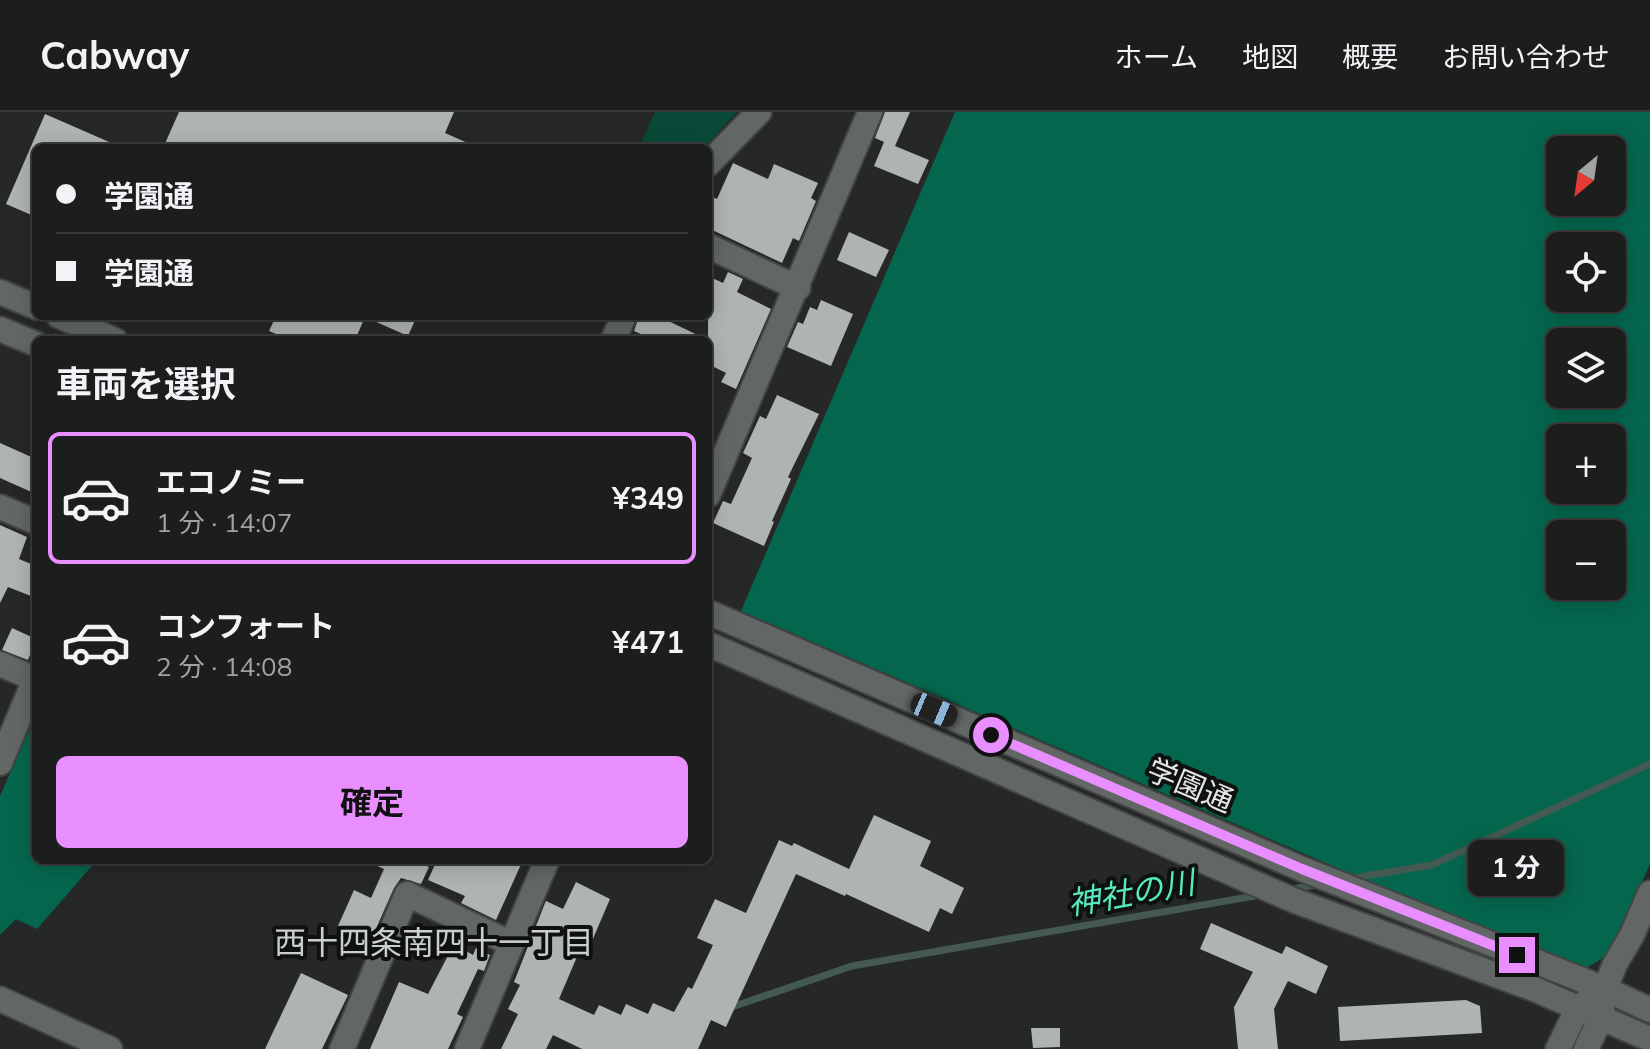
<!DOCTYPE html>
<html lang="ja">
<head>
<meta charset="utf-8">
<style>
	:root { --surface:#1c1e1d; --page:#292b2a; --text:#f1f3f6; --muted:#a0a2a4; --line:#3a3c3b; --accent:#e98eff }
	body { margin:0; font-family:Mulish,"Noto Sans JP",sans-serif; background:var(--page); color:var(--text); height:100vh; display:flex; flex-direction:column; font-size:30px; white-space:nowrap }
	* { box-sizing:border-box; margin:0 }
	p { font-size:26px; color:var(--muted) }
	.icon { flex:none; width:44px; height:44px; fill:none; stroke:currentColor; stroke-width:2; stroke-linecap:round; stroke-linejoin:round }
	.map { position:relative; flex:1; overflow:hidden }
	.sheet { position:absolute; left:32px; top:224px; width:680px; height:528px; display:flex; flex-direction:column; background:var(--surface); border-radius:12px; box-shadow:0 4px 20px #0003,0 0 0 2px var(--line) }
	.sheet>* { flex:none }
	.hud { position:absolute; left:32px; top:32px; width:680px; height:176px; border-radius:12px; box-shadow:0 4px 20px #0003,0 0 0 2px var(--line); display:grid; align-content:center; height:176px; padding:0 24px; background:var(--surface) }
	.needle { width:52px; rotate:209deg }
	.tools { position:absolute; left:1546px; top:24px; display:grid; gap:16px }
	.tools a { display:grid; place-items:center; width:80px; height:80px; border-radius:12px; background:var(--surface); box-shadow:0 4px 20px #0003,0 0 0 2px var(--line); font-size:40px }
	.end { position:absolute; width:36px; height:36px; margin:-18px; border:10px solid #e98eff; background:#111; box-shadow:0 0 0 4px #111 }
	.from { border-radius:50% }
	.bubble { position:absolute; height:56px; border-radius:12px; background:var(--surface); box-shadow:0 4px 20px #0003,0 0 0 2px var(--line); font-size:26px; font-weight:700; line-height:56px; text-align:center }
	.car { position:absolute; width:24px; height:48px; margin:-24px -12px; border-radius:10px; box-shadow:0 0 6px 2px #0007; background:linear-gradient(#222 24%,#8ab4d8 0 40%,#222 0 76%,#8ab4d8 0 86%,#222 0) }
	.hud b { display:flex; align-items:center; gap:28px; height:76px; font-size:30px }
	.hud b+b { border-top:2px solid var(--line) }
	.hud i { width:20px; height:20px; background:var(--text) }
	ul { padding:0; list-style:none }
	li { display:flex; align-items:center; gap:24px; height:132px; margin:0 16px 12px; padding:0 8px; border:4px solid transparent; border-radius:12px }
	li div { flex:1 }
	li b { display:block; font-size:30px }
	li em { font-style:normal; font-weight:700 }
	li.selected { border-color:var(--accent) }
	li>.icon { width:72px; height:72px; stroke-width:1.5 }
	h2 { padding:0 24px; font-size:36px; line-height:96px }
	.button { display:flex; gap:16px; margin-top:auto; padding:16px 24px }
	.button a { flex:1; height:92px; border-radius:12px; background:var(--accent); color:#111; font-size:32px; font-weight:700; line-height:92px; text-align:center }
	header { display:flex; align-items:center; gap:48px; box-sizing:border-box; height:112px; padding:0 40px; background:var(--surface); border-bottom:2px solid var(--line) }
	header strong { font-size:38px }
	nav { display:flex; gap:44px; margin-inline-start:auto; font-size:28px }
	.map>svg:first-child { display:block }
</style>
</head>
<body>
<header>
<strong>Cabway</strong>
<nav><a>ホーム</a><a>地図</a><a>概要</a><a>お問い合わせ</a></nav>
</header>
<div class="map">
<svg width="1650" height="937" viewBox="0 0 1650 937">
	<rect width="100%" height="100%" fill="#252827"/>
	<path fill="#094938" d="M655,0H737L704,36H639Z"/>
	<g fill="#05664e" fill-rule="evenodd">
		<path d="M955,0H1650V752L1610,842L1579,860L741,499ZM1560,38H1612V90H1560ZM1560,134H1612V186H1560ZM1560,230H1612V282H1560ZM1560,326H1612V378H1560ZM1560,422H1612V474H1560Z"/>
		<path d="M36,603V748H97L37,817L16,807L0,823V684Z"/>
	</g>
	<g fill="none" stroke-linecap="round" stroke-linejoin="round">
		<g stroke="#445952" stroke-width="7">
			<path d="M1347,767L1432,753L1650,652"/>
			<path d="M1288,778L1319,772"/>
			<path d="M726,897L852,854L1260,783"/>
		</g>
	</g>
	<g fill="#afb3b1">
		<path d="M179,0H454L445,21L479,36H163Z"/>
		<path d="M885,0H910L895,34L929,48L918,72L874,54L884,30L875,26Z"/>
		<path d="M45,2L123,36H36V105L6,92Z"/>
		<path d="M733,51L768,67L774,52L818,71L811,86L816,89L799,129L793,126L782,151L708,116V83L717,87Z"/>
		<path d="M849,120L889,138L876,165L837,148Z"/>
		<path d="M728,160L743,167L737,180L771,197L736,277L721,270L726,261L708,252V228H654L634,219L639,204H658L708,228V164L723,171Z"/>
		<path d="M821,188L853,202L831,254L787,235L798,210L803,212L810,195L817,198Z"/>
		<path d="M276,204H417L408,224L365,205L355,228H290L269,219Z"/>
		<path d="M777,283L819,302L788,365L791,367L772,409L774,410L764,434L713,411L723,389L731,392L752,346L743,341L760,304L766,307Z"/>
		<path d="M0,331L36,347V382L0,366Z"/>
		<path d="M0,413L27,425L19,447L36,454V486L8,475L0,491Z"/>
		<path d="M12,516L36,527L28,548L2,538Z"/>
		<path d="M874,703L931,729L920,754L964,776L952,802L940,796L929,820L846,782L845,784L796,762L726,915L711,908L698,937H582L553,923L546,937H501L518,902L508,897L520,873L514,870L545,791L546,789L563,797L576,770L610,787L586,843L579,840L559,887L594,903L599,893L621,903L626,892L648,902L653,891L674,900L688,875L692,877L713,833L697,826L715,787L746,801L779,728L792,734L794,731L849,757Z"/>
		<path d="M364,748H415L429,755L421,772L401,766L394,776L371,828L338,814L354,778L371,786L384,757Z"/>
		<path d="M437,748H523L496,808L461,791L465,784L428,768Z"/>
		<path d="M1211,811L1282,842L1286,834L1328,854L1316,882L1288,869L1274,897L1278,937H1238L1234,895L1253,860L1200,837Z"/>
		<path d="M454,832L473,843L476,836L490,843L484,859L478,857L457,902L463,905L448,937H370L399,870L428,882Z"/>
		<path d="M301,861L348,883L322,937H265Z"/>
		<path d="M1466,888L1480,894L1482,921L1340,929L1338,895Z"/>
		<path d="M1031,916H1060V935L1033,936Z"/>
	</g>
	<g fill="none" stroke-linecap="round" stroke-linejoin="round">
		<g stroke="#414443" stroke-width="28">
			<g id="minor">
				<path d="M708,52L759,0"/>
				<path d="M708,134L798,176"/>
				<path d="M0,180L36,195"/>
				<path d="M59,204L115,228"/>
				<path d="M0,217L36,232"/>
				<path d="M613,228L624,204"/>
				<path d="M708,383L870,0"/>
				<path d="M0,395L36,410"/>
				<path d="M708,500L1302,757L1605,877L1650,898"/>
				<path d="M708,532L1293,788L1534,877L1650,927"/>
				<path d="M0,552L35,567"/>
				<path d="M0,651L36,565"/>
				<path d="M0,887L110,937"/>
				<path d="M342,937L407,782L510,831"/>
				<path d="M467,937L547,748"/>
				<path d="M1558,937L1578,896L1590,887"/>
				<path d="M1586,937L1601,906L1605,877L1615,852L1632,823L1650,781"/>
			</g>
		</g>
		<use href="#minor" stroke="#626664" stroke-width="24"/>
	</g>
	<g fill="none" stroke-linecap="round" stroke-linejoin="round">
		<path stroke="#e98eff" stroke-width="10" d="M991,623L1302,757L1517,843"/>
	</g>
	<g text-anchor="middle" stroke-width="8" stroke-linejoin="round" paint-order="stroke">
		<g font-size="30" fill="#e3e6e5" stroke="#0f1110">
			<text transform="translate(1190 674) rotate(23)" y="10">学園通</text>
		</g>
		<g font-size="32" font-style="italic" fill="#56eabe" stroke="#0f1110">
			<text transform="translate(1131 781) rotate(-10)" y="11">神社の川</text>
		</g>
		<g font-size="32" fill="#cacecc" stroke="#0f1110">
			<text x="434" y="842">西十四条南四十一丁目</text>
		</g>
	</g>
</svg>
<div class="tools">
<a><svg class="needle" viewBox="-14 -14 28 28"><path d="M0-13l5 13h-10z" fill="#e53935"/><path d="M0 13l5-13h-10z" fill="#a0a2a4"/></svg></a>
<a><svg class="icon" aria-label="locate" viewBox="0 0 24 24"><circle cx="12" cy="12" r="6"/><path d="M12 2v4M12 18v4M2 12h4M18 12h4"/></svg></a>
<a><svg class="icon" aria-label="layers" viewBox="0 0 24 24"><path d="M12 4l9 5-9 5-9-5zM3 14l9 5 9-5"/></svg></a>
<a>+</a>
<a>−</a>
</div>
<i class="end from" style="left:991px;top:623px"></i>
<i class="end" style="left:1517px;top:843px"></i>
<div class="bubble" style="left:1468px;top:728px;width:96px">1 分</div>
<i class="car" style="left:934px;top:598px;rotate:113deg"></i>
<div class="hud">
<b><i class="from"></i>学園通</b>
<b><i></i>学園通</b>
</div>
<section class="sheet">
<h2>車両を選択</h2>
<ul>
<li class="selected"><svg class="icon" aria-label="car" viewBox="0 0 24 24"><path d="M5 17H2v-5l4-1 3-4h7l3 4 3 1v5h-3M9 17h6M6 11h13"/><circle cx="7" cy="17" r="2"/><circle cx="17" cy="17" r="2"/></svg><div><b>エコノミー</b><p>1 分 · 14:07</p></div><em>¥349</em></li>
<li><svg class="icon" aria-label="car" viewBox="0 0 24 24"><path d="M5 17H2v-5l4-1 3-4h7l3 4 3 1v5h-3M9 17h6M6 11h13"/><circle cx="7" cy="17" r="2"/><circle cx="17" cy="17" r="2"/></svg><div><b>コンフォート</b><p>2 分 · 14:08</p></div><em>¥471</em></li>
</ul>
<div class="button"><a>確定</a></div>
</section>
</div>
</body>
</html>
